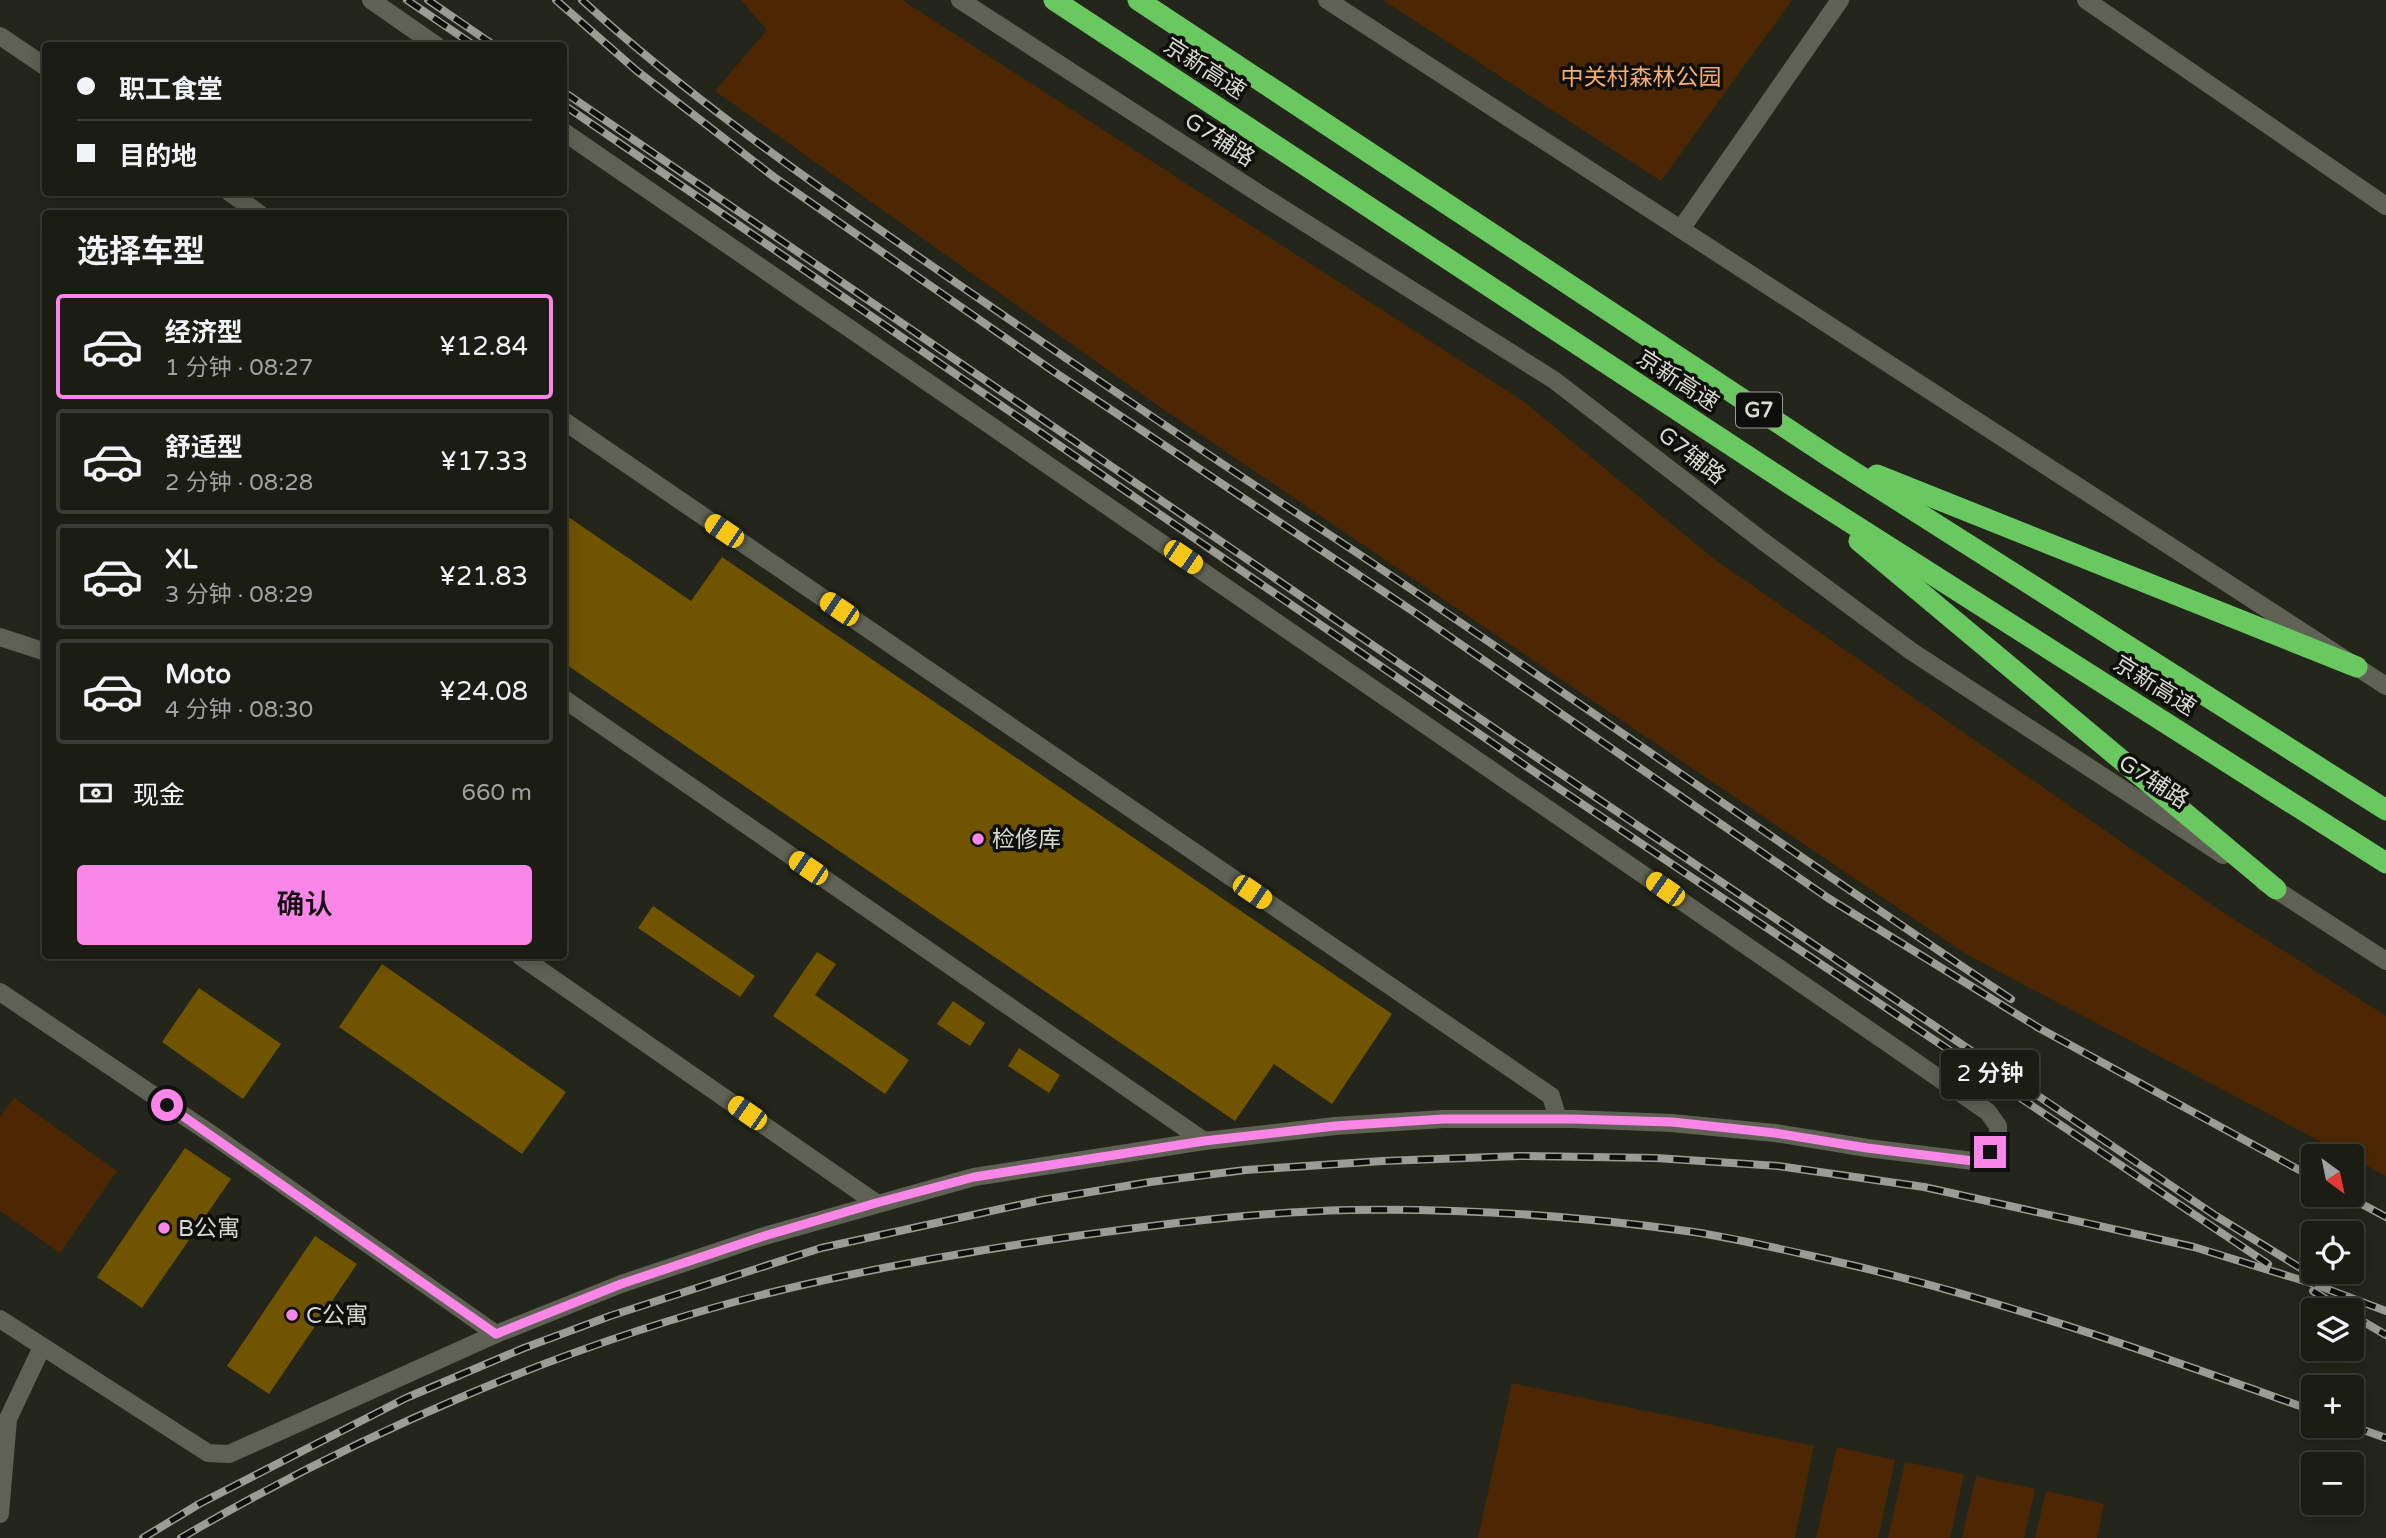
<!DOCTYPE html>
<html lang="zh">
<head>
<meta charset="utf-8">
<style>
	:root { --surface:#1b1c14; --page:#24251d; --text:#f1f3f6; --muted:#a0a1a0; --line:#393a34; --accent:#fa87e7 }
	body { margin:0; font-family:"Varela Round","Noto Sans SC",sans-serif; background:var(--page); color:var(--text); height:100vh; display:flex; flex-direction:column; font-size:26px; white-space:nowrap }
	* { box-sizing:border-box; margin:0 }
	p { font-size:23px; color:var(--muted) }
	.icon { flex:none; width:38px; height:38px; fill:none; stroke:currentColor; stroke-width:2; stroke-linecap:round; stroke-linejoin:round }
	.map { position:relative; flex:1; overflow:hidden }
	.sheet { position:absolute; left:42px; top:210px; width:525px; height:749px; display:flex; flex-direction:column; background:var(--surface); border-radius:7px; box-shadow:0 4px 18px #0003,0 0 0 2px var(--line) }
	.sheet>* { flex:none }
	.hud { position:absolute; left:42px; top:42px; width:525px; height:154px; border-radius:7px; box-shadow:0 4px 18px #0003,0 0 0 2px var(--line); display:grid; align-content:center; height:154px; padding:0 35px; background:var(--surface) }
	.needle { width:46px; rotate:147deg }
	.tools { position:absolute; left:2301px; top:1144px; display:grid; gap:14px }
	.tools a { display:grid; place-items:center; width:63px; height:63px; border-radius:7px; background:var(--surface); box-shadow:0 4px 18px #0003,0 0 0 2px var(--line); font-size:35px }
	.end { position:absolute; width:32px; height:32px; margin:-16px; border:9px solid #fa87e7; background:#111; box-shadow:0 0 0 4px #111 }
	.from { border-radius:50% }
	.bubble { position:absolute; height:49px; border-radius:7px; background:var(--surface); box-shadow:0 4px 18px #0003,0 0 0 2px var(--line); font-size:23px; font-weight:600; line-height:49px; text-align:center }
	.car { position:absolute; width:21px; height:42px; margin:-21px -10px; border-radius:9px; box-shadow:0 0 5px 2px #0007; background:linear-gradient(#f5c518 24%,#345 0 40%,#f5c518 0 76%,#345 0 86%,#f5c518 0) }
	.hud b { display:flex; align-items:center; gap:24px; height:66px; font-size:26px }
	.hud b+b { border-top:2px solid var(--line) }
	.hud i { width:18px; height:18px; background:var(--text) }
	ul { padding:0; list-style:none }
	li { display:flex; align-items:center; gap:21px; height:105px; margin:0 14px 10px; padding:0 21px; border:4px solid var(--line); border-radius:7px }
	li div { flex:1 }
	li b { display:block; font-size:26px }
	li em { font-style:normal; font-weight:600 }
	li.selected { border-color:var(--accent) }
	li>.icon { width:63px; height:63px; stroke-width:1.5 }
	h2 { padding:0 35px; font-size:32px; line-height:84px }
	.pay { display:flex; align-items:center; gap:18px; height:77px; padding:0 35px; font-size:26px }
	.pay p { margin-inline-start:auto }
	.action { display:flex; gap:14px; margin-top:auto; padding:14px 35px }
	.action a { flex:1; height:80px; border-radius:7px; background:var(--accent); color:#111; font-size:28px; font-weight:600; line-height:80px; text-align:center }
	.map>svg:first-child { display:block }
</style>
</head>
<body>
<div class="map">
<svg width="2386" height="1538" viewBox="0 0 2386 1538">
	<rect width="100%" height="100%" fill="#24261b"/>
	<g fill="#4d2703">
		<path d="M741,0H902L1523,401L1714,559L2221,911L2386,1016V1176L1966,954L1163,409L715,91L767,30Z"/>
		<path d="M1383,0H1792L1661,181Z"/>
		<path d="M14,1098L117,1171L60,1253L0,1211V1117Z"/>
		<path d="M1512,1383L1814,1446L1795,1538H1478Z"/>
		<path d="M1837,1447L1895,1460L1878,1538H1816Z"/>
		<path d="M1905,1462L1964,1474L1950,1538H1888Z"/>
		<path d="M1976,1476L2035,1489L2024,1538H1962Z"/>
		<path d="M2046,1491L2104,1504L2097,1538H2035Z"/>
	</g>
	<g fill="#705400">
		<path d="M564,514L691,601L722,557L1392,1014L1332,1104L1274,1064L1235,1121L564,663Z"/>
		<path d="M653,906L755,976L740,997L638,928Z"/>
		<path d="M817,952L836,964L815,995L909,1060L885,1094L773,1016Z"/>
		<path d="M382,964L566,1092L522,1154L339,1027Z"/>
		<path d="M199,988L281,1044L243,1099L162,1042Z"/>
		<path d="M953,1001L985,1023L970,1046L937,1024Z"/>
		<path d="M1019,1048L1060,1075L1049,1093L1008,1066Z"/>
		<path d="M185,1148L231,1179L142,1308L97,1277Z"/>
		<path d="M315,1236L357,1264L269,1394L227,1366Z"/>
	</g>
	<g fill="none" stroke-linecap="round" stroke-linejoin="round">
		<g stroke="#5f6154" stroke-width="18">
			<path d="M371,0L437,46"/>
			<path d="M960,0L1258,193L1554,380L1760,539L1911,651L2223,855"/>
			<path d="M1327,0L2386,686"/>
			<path d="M2086,0L2386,206"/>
			<path d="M0,36L46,67"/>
			<path d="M229,192L260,214"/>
			<path d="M1681,229L1840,0"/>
			<path d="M564,421L1551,1096L1558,1119"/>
			<path d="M0,637L46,652"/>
			<path d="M564,699L1204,1141"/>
			<path d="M2264,882L2386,961"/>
			<path d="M520,956L876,1203"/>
			<path d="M0,992L214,1136L496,1334"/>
			<path d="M0,1319L208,1453L229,1454L496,1334L621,1284L761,1237L974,1177L1204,1141L1335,1126L1443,1119H1572L1672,1123L1775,1133L1867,1148L1973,1161L1990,1152L1998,1141V1126L1988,1112L564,132"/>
			<path d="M0,1514L8,1419L42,1347"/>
		</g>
		<g stroke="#69c960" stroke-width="21">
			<path d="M1054,0L1793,486L2386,863"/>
			<path d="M1138,0L1830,457L2386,810"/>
			<path d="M1877,475L2357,667"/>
			<path d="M1859,541L2276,889"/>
		</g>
		<g stroke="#9b9d94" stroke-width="8">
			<g id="rail">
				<path d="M407,0L475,46"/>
				<path d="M428,0L495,46"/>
				<path d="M556,0L637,71L774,177L1053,371L1414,612L1828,898L2039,1028L2314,1178"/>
				<path d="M582,0C686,95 801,175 916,255C1053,350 1191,444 1330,535C1559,686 1782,847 2011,999"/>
				<path d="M564,92L1545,763L2216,1216L2320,1280"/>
				<path d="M564,105L1539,775L2268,1264"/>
				<path d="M2345,1195L2386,1217"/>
				<path d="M2313,1291L2345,1311"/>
				<path d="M2352,1315L2386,1335"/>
				<path d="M2352,1426L2386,1438"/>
				<path d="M143,1538L199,1504L406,1398L524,1348L610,1316L821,1248L1042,1200L1150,1182L1245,1170L1383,1161L1520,1156L1656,1158L1778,1166L1924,1187L2194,1247L2314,1284L2386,1311"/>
				<path d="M181,1538C359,1434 565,1344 765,1294C870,1268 976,1250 1083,1235C1171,1223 1260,1212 1349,1210C1464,1208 1580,1216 1694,1232C1738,1239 1781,1249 1825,1259C1991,1296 2153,1353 2314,1411"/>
			</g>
		</g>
		<use href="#rail" stroke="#0e0e0a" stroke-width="5" stroke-dasharray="16" stroke-linecap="butt"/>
	</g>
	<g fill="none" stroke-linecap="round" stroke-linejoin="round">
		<path stroke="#fa87e7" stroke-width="9" d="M167,1105L496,1334L621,1284L761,1237L876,1203L974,1177L1204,1141L1335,1126L1443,1119H1572L1672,1122L1775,1133L1867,1148L1973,1161L1990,1152"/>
	</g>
	<g fill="#fa87e7" stroke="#0e0e0a" stroke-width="2.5">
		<circle cx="978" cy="839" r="7"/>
		<circle cx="164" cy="1228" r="7"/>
		<circle cx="292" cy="1315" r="7"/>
	</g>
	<g text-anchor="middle" stroke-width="7" stroke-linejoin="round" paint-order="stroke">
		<rect fill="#0e0e0a" stroke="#9c9d97" stroke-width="2" x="1736" y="392.5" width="46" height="35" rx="5"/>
		<g font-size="21" font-weight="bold" fill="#d9dad3">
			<text x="1759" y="417">G7</text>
		</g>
		<g font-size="23" fill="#d9dad3" stroke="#0e0e0a">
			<text transform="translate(1205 68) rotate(33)" y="8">京新高速</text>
			<text transform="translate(1220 139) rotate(33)" y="8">G7辅路</text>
			<text transform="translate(1678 380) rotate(33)" y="8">京新高速</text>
			<text transform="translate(1692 455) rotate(38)" y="8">G7辅路</text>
			<text transform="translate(2155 685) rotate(32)" y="8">京新高速</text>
			<text transform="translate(2154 781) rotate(33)" y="8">G7辅路</text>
		</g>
		<g font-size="23" fill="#faad70" stroke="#0e0e0a">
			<text x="1641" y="85">中关村森林公园</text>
		</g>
		<g font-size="23" fill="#d9dad3" stroke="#0e0e0a" text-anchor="start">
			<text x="992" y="847">检修库</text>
			<text x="178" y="1236">B公寓</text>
			<text x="306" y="1323">C公寓</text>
		</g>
	</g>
</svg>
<div class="tools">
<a><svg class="needle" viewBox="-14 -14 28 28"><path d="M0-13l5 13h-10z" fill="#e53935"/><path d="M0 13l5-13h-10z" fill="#a0a1a0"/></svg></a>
<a><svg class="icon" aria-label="locate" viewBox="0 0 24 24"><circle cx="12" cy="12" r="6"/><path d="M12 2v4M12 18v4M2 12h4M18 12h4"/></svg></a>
<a><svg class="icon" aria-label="layers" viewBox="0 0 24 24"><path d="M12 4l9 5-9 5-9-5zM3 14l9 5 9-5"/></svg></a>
<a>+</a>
<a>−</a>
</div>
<i class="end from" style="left:167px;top:1105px"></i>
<i class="end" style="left:1990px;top:1152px"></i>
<div class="bubble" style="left:1941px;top:1050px;width:98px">2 分钟</div>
<i class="car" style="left:724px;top:531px;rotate:304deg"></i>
<i class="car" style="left:1183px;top:557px;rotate:124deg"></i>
<i class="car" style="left:839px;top:609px;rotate:304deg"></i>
<i class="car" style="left:808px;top:868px;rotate:304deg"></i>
<i class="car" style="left:1665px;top:889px;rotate:305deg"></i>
<i class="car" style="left:1252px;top:892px;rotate:124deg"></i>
<i class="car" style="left:747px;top:1113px;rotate:305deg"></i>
<div class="hud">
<b><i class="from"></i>职工食堂</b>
<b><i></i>目的地</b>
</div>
<section class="sheet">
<h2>选择车型</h2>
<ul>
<li class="selected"><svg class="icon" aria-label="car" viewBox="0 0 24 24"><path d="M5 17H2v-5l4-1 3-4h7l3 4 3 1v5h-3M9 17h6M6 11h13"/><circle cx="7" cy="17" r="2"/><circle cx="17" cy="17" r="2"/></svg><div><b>经济型</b><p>1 分钟 · 08:27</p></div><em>¥12.84</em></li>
<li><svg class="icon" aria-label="car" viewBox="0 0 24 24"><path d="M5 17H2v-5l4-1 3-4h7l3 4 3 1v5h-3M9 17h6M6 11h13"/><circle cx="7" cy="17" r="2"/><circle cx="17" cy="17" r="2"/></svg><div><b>舒适型</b><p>2 分钟 · 08:28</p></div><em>¥17.33</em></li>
<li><svg class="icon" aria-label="car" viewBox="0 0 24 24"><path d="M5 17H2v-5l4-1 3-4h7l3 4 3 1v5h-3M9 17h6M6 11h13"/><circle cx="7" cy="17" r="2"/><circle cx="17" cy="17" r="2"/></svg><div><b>XL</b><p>3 分钟 · 08:29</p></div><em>¥21.83</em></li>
<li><svg class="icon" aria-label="car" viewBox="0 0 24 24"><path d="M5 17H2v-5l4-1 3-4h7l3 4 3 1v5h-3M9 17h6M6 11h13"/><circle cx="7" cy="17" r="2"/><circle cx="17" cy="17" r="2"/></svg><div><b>Moto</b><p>4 分钟 · 08:30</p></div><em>¥24.08</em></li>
</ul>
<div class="pay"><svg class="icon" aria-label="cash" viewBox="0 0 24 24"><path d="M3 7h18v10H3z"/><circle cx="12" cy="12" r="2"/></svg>现金<p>660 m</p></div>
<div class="action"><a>确认</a></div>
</section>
</div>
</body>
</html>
